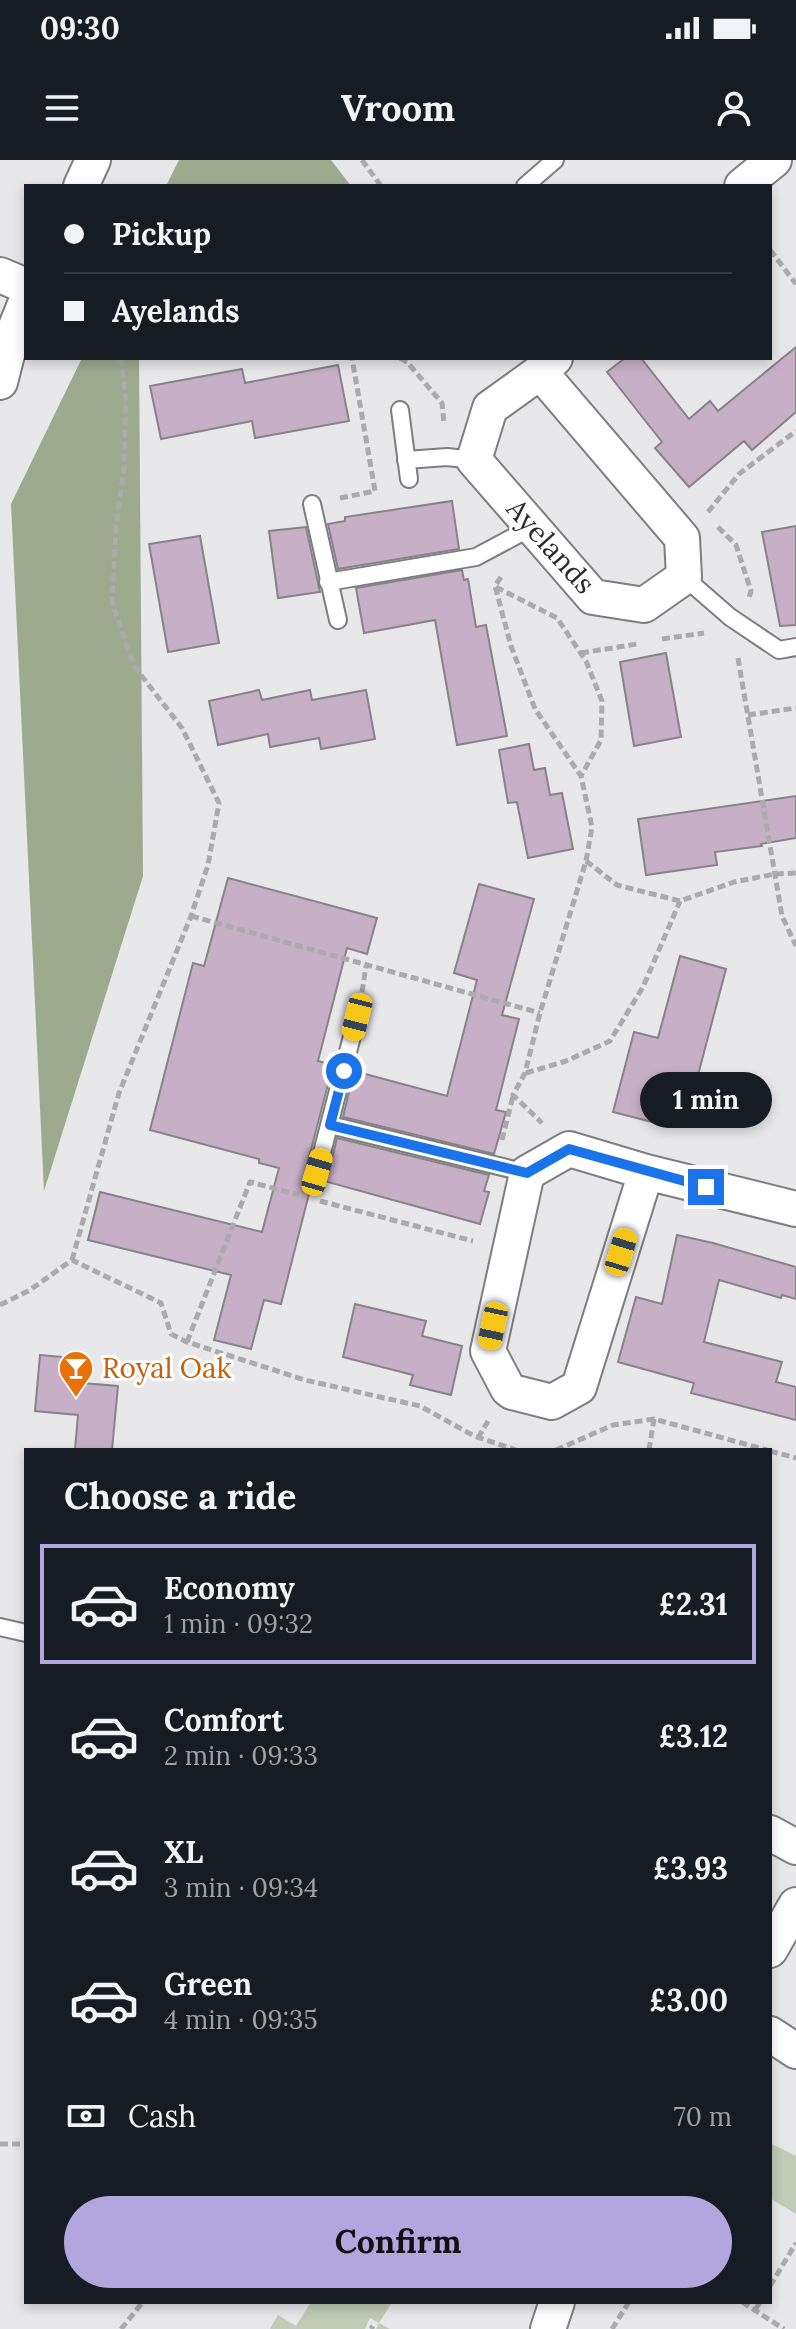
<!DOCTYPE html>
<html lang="en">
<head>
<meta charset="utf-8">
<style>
	:root { --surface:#171b24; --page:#20242c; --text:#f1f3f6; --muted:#9ea1a6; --line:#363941; --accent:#b2a6df }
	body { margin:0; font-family:Lora,serif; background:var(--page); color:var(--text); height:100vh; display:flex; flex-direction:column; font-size:30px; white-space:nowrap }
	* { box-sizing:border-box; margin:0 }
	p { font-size:26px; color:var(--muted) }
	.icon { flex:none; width:44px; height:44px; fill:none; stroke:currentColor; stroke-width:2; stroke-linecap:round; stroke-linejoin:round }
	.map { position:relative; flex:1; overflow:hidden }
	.details { position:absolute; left:24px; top:1288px; width:748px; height:856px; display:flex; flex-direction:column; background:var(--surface); border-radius:0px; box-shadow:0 4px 12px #0003 }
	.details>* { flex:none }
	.hud { position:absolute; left:24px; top:24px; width:748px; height:176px; border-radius:0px; box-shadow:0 4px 12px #0003; display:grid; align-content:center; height:176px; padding:0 40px; background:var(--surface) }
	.end { position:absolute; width:36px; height:36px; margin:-18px; border:10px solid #1a73e8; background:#fff; box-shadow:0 0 0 4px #fff }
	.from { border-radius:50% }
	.bubble { position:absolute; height:56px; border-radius:28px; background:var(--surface); box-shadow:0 4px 12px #0003; font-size:26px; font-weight:800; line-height:56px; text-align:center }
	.car { position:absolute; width:24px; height:48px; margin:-24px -12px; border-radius:10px; box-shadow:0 0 6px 2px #0007; background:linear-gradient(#f5c518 24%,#345 0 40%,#f5c518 0 76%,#345 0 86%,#f5c518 0) }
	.hud b { display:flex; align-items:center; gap:28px; height:76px; font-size:30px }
	.hud b+b { border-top:2px solid var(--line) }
	.hud i { width:20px; height:20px; background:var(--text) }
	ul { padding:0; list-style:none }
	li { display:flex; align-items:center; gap:24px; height:120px; margin:0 16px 12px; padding:0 24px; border:4px solid transparent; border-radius:0px }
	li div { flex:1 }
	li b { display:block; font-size:30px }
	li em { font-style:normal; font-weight:800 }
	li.active { border-color:var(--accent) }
	li>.icon { width:72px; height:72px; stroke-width:1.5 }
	h2 { padding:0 40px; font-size:36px; line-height:96px }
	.pay { display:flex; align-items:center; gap:20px; height:88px; padding:0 40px; font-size:30px }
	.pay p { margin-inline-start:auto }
	.button { display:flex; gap:16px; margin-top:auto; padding:16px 40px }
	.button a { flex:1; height:92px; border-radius:48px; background:var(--accent); color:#111; font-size:32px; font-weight:800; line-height:92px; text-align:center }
	.status { display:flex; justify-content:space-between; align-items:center; height:56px; padding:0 40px; background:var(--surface); direction:ltr }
	.status svg { height:22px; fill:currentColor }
	header { display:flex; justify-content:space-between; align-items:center; height:104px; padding:0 40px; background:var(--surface); font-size:36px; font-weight:800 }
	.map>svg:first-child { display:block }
</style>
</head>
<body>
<div class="status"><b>09:30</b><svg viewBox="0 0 49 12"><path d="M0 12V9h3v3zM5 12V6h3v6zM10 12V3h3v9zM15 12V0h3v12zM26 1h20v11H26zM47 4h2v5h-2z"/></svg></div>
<header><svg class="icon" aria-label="menu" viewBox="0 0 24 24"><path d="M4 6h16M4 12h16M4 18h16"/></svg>Vroom<svg class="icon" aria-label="person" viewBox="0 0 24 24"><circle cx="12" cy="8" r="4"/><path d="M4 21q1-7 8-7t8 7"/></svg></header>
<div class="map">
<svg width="796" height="2169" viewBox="0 0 796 2169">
	<rect width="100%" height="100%" fill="#e8e7ea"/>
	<g fill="#c1cbb6">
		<path d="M770,1983L796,1996V2054L770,2038Z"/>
		<path d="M311,2142H392L379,2163L390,2169H376L379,2163L370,2158L365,2169H270L278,2155L296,2166Z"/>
	</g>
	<g fill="#9daa8e">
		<path d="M179,0H331L351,26H166Z"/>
		<path d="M82,198H139L143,716L44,1031L11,344Z"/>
	</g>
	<g fill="#c6afc7" stroke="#868486" stroke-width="2">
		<path d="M796,187V252L752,290L744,281L689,327L655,288L662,282L607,212L625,198H641L689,259L710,241L718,251Z"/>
		<path d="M338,205L349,261L255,278L252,261L161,279L150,226L242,209L245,223Z"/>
		<path d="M452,341L459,389L338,409L328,364L345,361V357Z"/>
		<path d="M796,366V465L780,466L762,372Z"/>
		<path d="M306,367L320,432L278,438L269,371Z"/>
		<path d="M200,376L219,483L168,492L149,384Z"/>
		<path d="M462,410L464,420L468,419L476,467L486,465L507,576L457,585L435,460L364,473L356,428Z"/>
		<path d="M666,493L681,577L634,586L620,502Z"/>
		<path d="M259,530L262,540L310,530L312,540L366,530L375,579L321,589L319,578L270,587L268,574L218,585L209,541Z"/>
		<path d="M529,584L534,610L545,608L550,635L562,633L573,689L528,698L517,642L508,643L499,590Z"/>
		<path d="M796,636V678L761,684L762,686L715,692L717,705L646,715L638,659Z"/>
		<path d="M228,718L377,758L367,794L347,788L318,901L333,905L306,1009L307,1016L312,1022L281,1144L264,1140L251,1189L214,1180L231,1115L88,1080L100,1032L262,1072L279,1008L259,1003V999L150,970L193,803L204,806Z"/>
		<path d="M479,724L534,739L502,855L519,859L496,950L506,952L494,994L343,957L354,911L447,936L477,820L454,813Z"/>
		<path d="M680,796L726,809L698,915L761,933L752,965L667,940L660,964L613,952L634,872L658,878Z"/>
		<path d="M337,978L489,1015L484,1031L489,1032L480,1064L324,1021L328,1015Z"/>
		<path d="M677,1075L713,1083L796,1107V1139L782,1135L781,1138L719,1120L704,1182L782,1202L776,1222L796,1227V1260L691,1233L694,1223L618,1202L636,1137L662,1144Z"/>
		<path d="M355,1144L426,1161L422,1176L462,1186L451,1235L410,1225L413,1215L343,1197Z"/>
		<path d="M40,1195L84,1199L82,1223L118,1226L112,1290H75L78,1255L35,1251Z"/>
	</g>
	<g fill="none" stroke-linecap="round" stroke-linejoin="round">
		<g stroke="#7e7d80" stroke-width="20">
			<g id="lane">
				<path d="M525,26L555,0"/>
				<path d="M400,250L409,319"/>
				<path d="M406,300L447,297L474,300"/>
				<path d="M312,344L338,460"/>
				<path d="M684,417L730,457L779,490L796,487"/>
				<path d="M328,422L476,397L532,367"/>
				<path d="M330,965L527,1013"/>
				<path d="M317,1012L357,857"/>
				<path d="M0,1467L26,1473"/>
			</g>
		</g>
		<g stroke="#7e7d80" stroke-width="38">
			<g id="street">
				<path d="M81,26L93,0"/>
				<path d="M742,26L774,0"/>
				<path d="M0,115L26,126"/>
				<path d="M540,212L682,378L684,417L644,445L593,437L474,300L490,248L540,212L555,198"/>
				<path d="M0,222L11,179L26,142"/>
				<path d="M646,1012L579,1227L552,1242L512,1232L508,1229L488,1191L527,1013L569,989L646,1012L796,1049"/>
				<path d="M770,1673L796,1687"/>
				<path d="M770,1790L796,1745"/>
				<path d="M770,1874L796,1891"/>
				<path d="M548,2169L557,2142"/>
			</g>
		</g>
		<g stroke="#abaaad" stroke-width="5" stroke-dasharray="8 4" stroke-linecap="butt">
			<path d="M362,0L381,26"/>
			<path d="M770,90L796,124"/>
			<path d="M400,198L407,202L442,243L444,264"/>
			<path d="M340,338L375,331L352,198"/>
			<path d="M708,352L739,314L796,271"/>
			<path d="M718,367L736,385L751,431L749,438"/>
			<path d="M501,417L495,426L511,486L535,549L581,616L592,667L586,701L540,853L525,913L513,935L542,963"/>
			<path d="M496,427L557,458L586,501L602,541L601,580L581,616"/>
			<path d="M662,479L704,473"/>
			<path d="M581,493L637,484"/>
			<path d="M738,498L782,756L796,786"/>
			<path d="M748,555L796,548"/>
			<path d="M586,701L617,725L680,741L734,722L775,714L796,713"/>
			<path d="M191,756L540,853"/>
			<path d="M362,832L366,806"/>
			<path d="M526,913L566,901L610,881L643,827L680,741"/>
			<path d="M502,980L513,936"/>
			<path d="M320,1041L473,1081"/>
			<path d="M72,1100L119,933L191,756L208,705L219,643L182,568L134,506L112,442L116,369L124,306L126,240L121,198"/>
			<path d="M0,1145L30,1130L72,1100L161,1143L171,1174L187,1182L305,1220L420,1246L474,1276L516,1290"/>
			<path d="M187,1182L250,1022L299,1035"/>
			<path d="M478,1278L488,1261"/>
			<path d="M556,1290L613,1265L654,1259L767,1290"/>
			<path d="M649,1290L654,1259"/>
			<path d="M770,1291L796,1298"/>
			<path d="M0,1984H26"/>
			<path d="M770,2126L796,2083"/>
			<path d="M742,2142L784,2169"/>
			<path d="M755,2150L760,2142"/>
			<path d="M121,2169L143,2142"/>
			<path d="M371,2169L373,2166"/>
			<path d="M612,2169L629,2142"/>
		</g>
		<use href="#lane" stroke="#fff" stroke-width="16"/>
		<use href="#street" stroke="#fff" stroke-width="34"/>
	</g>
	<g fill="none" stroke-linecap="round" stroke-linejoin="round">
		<path stroke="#1a73e8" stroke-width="10" d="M344,911L330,965L527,1013L569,989L706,1027"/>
	</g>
	<defs>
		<g id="bar-pin" transform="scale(1.8)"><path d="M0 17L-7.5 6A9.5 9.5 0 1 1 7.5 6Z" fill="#e8710a" stroke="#fff"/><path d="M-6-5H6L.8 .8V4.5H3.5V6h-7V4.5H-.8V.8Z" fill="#fff"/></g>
	</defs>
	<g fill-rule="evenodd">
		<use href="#bar-pin" x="76" y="1208"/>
	</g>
	<g text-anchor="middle" stroke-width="6" stroke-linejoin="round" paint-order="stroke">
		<g font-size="28" fill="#2a2a2b" stroke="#fff">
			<text transform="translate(551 386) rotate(48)" y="10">Ayelands</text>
		</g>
		<g font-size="28" fill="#c56008" stroke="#fff" text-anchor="start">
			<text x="102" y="1218">Royal Oak</text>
		</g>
	</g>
</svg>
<i class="end from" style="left:344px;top:911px"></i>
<i class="end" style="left:706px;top:1027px"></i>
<div class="bubble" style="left:640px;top:912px;width:132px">1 min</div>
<i class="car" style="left:357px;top:857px;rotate:194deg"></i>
<i class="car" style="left:317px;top:1012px;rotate:16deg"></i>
<i class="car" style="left:621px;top:1092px;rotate:17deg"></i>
<i class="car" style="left:493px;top:1166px;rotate:192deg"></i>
<div class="hud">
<b><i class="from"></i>Pickup</b>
<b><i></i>Ayelands</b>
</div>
<section class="details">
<h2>Choose a ride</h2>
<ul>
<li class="active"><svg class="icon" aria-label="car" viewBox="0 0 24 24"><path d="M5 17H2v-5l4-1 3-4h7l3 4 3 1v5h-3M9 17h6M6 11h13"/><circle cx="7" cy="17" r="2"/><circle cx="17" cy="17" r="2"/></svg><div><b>Economy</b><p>1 min · 09:32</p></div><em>£2.31</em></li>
<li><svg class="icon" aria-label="car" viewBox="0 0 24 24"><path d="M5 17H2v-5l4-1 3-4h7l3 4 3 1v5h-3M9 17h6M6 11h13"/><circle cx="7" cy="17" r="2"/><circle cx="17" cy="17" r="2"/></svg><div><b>Comfort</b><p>2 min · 09:33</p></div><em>£3.12</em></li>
<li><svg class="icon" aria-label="car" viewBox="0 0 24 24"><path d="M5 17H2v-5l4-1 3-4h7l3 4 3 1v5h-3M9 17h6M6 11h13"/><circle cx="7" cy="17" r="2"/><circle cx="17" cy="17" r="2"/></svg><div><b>XL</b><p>3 min · 09:34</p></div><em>£3.93</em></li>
<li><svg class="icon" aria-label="car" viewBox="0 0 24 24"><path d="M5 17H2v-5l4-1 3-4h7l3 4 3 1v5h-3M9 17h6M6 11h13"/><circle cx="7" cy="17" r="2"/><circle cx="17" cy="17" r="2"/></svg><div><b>Green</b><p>4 min · 09:35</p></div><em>£3.00</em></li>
</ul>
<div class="pay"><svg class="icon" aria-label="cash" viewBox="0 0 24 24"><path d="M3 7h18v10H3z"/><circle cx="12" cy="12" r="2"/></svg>Cash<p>70 m</p></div>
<div class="button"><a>Confirm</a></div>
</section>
</div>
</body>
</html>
